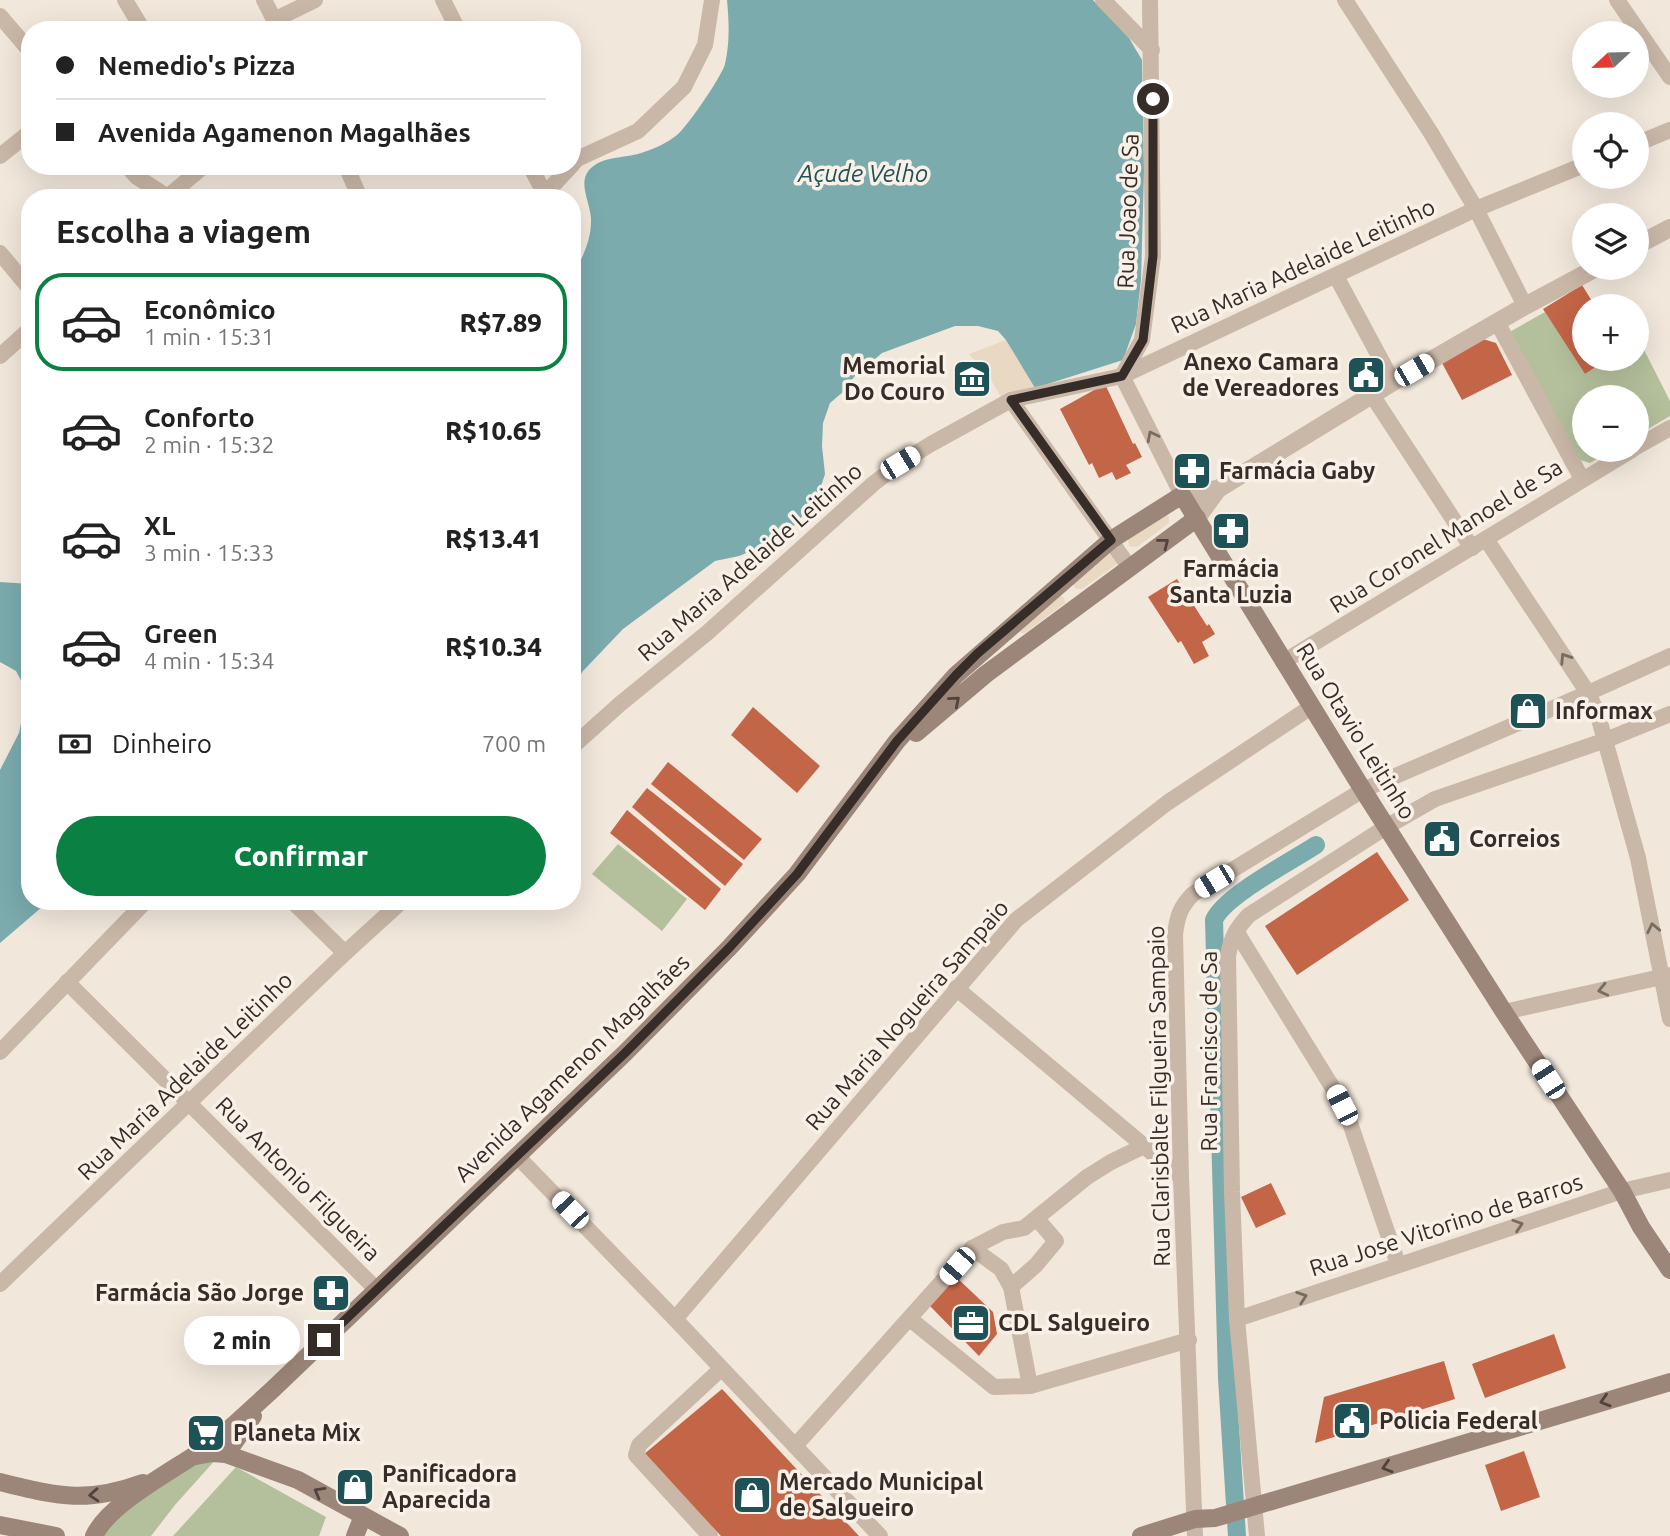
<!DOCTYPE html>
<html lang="pt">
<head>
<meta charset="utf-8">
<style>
	:root { --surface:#fff; --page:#f2f2f2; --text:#222; --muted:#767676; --line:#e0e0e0; --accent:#0b8043 }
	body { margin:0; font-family:Ubuntu,sans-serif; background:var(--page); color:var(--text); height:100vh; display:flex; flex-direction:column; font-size:26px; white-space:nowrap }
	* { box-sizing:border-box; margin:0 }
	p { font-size:23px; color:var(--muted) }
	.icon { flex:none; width:38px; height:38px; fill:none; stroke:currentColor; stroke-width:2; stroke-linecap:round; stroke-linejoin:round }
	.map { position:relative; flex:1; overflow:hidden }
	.details { position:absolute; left:21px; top:189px; width:560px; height:721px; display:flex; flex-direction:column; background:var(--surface); border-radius:28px; box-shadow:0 7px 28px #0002 }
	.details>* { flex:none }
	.top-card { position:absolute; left:21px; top:21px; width:560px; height:154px; border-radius:28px; box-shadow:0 7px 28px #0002; display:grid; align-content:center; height:154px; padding:0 35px; background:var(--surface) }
	.needle { width:46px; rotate:248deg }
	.controls { position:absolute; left:1572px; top:21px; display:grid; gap:14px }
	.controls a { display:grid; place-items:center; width:77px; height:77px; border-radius:50%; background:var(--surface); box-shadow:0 7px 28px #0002; font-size:35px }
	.end { position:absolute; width:32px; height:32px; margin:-16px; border:9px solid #362c28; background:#fff; box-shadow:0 0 0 4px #fff }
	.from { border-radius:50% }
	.bubble { position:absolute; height:49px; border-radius:24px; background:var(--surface); box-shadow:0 7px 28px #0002; font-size:23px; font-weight:800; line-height:49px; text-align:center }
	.car { position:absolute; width:21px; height:42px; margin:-21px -10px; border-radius:9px; box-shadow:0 0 5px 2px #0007; background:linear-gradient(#fff 24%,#345 0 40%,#fff 0 76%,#345 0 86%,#fff 0) }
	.top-card b { display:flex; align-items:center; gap:24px; height:66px; font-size:26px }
	.top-card b+b { border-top:2px solid var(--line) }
	.top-card i { width:18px; height:18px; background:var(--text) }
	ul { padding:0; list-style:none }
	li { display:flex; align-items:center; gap:21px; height:98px; margin:0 14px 10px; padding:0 21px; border:4px solid transparent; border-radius:28px }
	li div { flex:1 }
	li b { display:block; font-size:26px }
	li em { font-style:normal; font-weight:800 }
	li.selected { border-color:var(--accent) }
	li>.icon { width:63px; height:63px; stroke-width:1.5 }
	h2 { padding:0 35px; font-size:32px; line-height:84px }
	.pay { display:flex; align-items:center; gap:18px; height:77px; padding:0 35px; font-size:26px }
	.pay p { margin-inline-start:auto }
	.action { display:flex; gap:14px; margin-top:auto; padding:14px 35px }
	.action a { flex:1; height:80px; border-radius:42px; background:var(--accent); color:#fff; font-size:28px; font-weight:800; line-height:80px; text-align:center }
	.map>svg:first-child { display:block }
</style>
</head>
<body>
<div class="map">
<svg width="1670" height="1536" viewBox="0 0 1670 1536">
	<rect width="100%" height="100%" fill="#f1e7db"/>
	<g fill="#b4c09c">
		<path d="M1545,312L1585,374L1608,359H1636V334L1670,401V416L1636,436V397H1584V450H1613L1590,463L1577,459L1506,334Z"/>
		<path d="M618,844L687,899L662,931L592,874Z"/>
		<path d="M199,1458H217L175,1505L151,1536H100L114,1516Z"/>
		<path d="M236,1467L326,1517L319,1536H173Z"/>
	</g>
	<g fill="#e9d8c2">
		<path d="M1006,340L1035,388L1002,399L990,378L969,354Z"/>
		<path d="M1164,515L1169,516V523L1137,547L1129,546L1128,538Z"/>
		<path d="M1110,552L1118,561L1117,564L1082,589H1076L1074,587V581Z"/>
		<path d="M1060,595L1064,598L1065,603L1025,633H1021L1019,630Z"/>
	</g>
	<g fill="#7babad">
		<path d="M727,0H1093L1129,38L1142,60L1144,172L1141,280L1136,324L1123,360L1035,388L1006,340L998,331L978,326H955L882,353L854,377L843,392L830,403L823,423L822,446L825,474L818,495L797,523L777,540L739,556L715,561L623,629L583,671L572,686V277C581,261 591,241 591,222C592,205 577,184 589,170C603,155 625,159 644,152C656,148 667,143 677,135C687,127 722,76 725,64C730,42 729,22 727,0Z"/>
		<path d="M0,582L30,584V901H49L0,943V770L19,733L24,708L25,688L16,671L0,662Z"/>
	</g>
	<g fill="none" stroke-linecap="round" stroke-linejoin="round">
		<path stroke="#7babad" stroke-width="18" d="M1237,1536L1227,1378L1214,920C1224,896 1292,861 1316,845"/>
	</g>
	<g fill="#c36547">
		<path d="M1582,285L1595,306H1584V359H1608L1585,374L1543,309Z"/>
		<path d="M1483,339L1496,343L1512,375L1462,400L1442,363Z"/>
		<path d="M1105,384L1133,444L1135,443L1142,457L1126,465L1131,473L1116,480L1112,472L1099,478L1092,463L1089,465L1060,409Z"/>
		<path d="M1177,579L1207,626L1209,624L1215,634L1202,642L1209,656L1194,664L1181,641L1178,643L1148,597Z"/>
		<path d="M753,707L820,766L797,793L731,735Z"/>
		<path d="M668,762L762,839L744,860L651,784Z"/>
		<path d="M647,788L743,864L725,886L632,807Z"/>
		<path d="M627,810L721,889L705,910L610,833Z"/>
		<path d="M1377,852L1409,900L1297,975L1265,926Z"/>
		<path d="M1271,1183L1286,1214L1256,1228L1241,1197Z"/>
		<path d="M955,1276L993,1312L997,1334L979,1356L930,1306Z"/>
		<path d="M1554,1334L1566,1368L1485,1398L1472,1364Z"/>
		<path d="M1444,1361L1455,1399L1315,1443L1324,1397Z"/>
		<path d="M722,1389L859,1536H721L643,1455Z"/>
		<path d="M1524,1451L1540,1497L1501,1511L1485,1465Z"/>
	</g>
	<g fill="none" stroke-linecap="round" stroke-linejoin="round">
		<g stroke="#c9b7a7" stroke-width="16">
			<path d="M125,0L143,30"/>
			<path d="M264,0L279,29"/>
			<path d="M443,0L458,30"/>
			<path d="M1103,0L1152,50"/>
			<path d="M1150,0L1153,256L1142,340L1122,376L1182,495"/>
			<path d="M1345,0L1431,133L1476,209L1525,306"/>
			<path d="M1617,0L1670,77"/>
			<path d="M0,16L30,51"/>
			<path d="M274,20L315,0"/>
			<path d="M1636,144L1670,130"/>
			<path d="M0,156L30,132"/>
			<path d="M572,165L577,159L638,131L684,87L705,45L712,0"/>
			<path d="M127,166L137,177L169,198"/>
			<path d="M346,166L360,198"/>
			<path d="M530,166L547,198"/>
			<path d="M545,194L571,166"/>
			<path d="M166,198L204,166"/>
			<path d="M0,253L30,289"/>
			<path d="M1336,276L1393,382"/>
			<path d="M1497,322L1582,479"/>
			<path d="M0,356L30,329"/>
			<path d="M1372,395L1472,548"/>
			<path d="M1011,400L1130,568"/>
			<path d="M1636,447L1670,428"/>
			<path d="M1486,539L1588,693L1597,712L1638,858L1670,1019"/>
			<path d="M1283,662L1632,450"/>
			<path d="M572,747L620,704L707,633L873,484L900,463L931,444L1011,400L1122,376L1476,209L1584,165"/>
			<path d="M292,901L345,953"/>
			<path d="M1236,931L1334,1090L1349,1120L1398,1264"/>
			<path d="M67,982L377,1290"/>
			<path d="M956,988L1181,1177"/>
			<path d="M1504,1012L1670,975"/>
			<path d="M0,1052L146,901"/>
			<path d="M517,1156L675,1319L1016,920L1167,803L1311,707"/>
			<path d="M972,1248L1001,1269L1011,1287L1030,1386"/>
			<path d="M0,1284L345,953L402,901"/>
			<path d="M1011,1287L1036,1265L1056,1241L1037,1219"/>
			<path d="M675,1319L880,1536"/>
			<path d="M910,1319L994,1387L1030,1386L1189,1340"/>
			<path d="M1237,1319L1622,1191L1670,1180"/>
			<path d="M795,1446L972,1248L1003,1232L1024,1228L1087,1177L1111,1162L1144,1146"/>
			<path d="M710,1536L636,1455L639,1445L721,1369"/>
			<path d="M1195,1536L1181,1177L1175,935C1177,917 1180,907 1193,894L1363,790L1588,693L1670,656"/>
			<path d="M1257,1536L1237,1319L1232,1192L1228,956C1230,940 1237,927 1249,915L1386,827L1435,799L1606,740L1670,714"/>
		</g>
		<g stroke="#c9b7a7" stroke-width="18">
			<path d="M1636,246L1670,228"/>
			<path d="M1182,495L1218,489"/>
			<path d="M1197,518L1218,489L1393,382L1525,306L1596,268"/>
		</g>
		<g stroke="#9c8679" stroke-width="18">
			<path d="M916,733L986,674L1197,518"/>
			<path d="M226,1454L253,1416"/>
			<path d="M196,1456L212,1453L226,1454L298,1480L400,1536"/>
			<path d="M0,1482C58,1496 85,1504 143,1483"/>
			<path d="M0,1525L56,1536"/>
			<path d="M94,1536C110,1501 183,1466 215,1441C235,1425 253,1407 271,1391L625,1053L729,948L797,874L897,741L956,675L1111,540L1182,495L1363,790L1504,1012L1622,1191L1641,1227L1670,1270"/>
			<path d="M355,1536L363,1516"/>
			<path d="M1141,1536L1195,1519L1215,1518L1670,1382"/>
		</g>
	</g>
	<defs><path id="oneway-chevron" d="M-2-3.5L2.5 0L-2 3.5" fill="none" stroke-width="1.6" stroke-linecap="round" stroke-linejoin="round" transform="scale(1.75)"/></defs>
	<g stroke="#786b61">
		<use href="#oneway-chevron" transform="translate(1152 436) rotate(-117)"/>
		<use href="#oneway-chevron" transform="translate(1565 658) rotate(-123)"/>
		<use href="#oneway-chevron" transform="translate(1653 928) rotate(-102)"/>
		<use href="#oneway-chevron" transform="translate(1603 990) rotate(167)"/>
		<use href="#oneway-chevron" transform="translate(1518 1225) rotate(-18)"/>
		<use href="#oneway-chevron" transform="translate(1302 1297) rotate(-19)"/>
	</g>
	<g stroke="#50423c">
		<use href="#oneway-chevron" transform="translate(1164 543) rotate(-38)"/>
		<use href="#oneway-chevron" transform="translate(955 701) rotate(-40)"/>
		<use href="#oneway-chevron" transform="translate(1605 1401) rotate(163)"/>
		<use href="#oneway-chevron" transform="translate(1387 1467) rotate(163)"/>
		<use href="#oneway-chevron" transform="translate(319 1492) rotate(-151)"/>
		<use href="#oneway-chevron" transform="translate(94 1495) rotate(176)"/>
	</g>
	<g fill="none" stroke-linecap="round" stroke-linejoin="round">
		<path stroke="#362c28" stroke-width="9" d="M324,1340L625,1053L729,948L797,874L897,741L956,675L978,653L1111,540L1011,400L1122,376L1143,340L1153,256V99"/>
	</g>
	<defs>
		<g id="civic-square" transform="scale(2.0125)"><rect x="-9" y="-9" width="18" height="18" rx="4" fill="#1e5256" stroke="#f9f1e7"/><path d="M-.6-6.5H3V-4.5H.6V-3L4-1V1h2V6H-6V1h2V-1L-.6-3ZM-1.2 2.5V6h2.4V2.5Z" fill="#fff"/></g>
		<g id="museum-square" transform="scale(2.0125)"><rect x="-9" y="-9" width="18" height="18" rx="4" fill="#1e5256" stroke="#f9f1e7"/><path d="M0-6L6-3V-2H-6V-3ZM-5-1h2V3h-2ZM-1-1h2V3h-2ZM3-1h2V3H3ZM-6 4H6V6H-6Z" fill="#fff"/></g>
		<g id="pharmacy-square" transform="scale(2.0125)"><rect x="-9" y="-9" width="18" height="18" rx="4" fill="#1e5256" stroke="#f9f1e7"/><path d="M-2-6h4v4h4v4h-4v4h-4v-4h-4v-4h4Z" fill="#fff"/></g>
		<g id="shop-square" transform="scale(2.0125)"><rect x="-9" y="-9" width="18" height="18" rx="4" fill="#1e5256" stroke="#f9f1e7"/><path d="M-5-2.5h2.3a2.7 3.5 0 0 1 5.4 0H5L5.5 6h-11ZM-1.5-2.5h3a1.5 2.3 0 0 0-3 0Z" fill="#fff"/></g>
		<g id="office-square" transform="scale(2.0125)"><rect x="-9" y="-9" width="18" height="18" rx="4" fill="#1e5256" stroke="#f9f1e7"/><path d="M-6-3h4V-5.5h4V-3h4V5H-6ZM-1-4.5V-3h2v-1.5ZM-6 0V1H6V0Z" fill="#fff"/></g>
		<g id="supermarket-square" transform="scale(2.0125)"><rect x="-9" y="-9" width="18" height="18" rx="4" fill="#1e5256" stroke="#f9f1e7"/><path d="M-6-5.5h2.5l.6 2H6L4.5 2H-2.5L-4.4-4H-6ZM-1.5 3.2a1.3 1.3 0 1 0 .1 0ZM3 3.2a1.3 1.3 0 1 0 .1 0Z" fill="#fff"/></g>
	</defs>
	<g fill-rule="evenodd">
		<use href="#civic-square" x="1366" y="375"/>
		<use href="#museum-square" x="972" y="379"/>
		<use href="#pharmacy-square" x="1192" y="471"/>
		<use href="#pharmacy-square" x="1231" y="531"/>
		<use href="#shop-square" x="1528" y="711"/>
		<use href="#civic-square" x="1442" y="839"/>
		<use href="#pharmacy-square" x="331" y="1293"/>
		<use href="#office-square" x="971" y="1323"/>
		<use href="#civic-square" x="1352" y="1421"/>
		<use href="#supermarket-square" x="206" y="1433"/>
		<use href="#shop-square" x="355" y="1487"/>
		<use href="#shop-square" x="752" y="1495"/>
	</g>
	<g text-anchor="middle" stroke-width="7" stroke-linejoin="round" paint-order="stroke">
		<g font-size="23" fill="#362c28" stroke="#f9f1e7">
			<text transform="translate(1128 211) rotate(-88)" y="8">Rua Joao de Sa</text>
			<text transform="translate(1303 266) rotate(-25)" y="8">Rua Maria Adelaide Leitinho</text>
			<text transform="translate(1446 536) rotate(-32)" y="8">Rua Coronel Manoel de Sa</text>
			<text transform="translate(750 562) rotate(-41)" y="8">Rua Maria Adelaide Leitinho</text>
			<text transform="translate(1356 731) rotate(58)" y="8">Rua Otavio Leitinho</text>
			<text transform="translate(907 1015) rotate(-49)" y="8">Rua Maria Nogueira Sampaio</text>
			<text transform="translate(1209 1051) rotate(-90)" y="8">Rua Francisco de Sa</text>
			<text transform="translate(572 1068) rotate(-44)" y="8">Avenida Agamenon Magalhães</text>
			<text transform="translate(185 1076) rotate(-44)" y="8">Rua Maria Adelaide Leitinho</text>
			<text transform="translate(1159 1096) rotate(-91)" y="8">Rua Clarisbalte Filgueira Sampaio</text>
			<text transform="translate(298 1179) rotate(45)" y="8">Rua Antonio Filgueira</text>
			<text transform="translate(1446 1225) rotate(-18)" y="8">Rua Jose Vitorino de Barros</text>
		</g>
		<g font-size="23" font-weight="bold" fill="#362c28" stroke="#f9f1e7" text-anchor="start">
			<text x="1339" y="370" text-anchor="end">Anexo Camara<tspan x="1339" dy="26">de Vereadores</tspan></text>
			<text x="945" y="374" text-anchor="end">Memorial<tspan x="945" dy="26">Do Couro</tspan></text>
			<text x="1219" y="479">Farmácia Gaby</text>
			<text x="1231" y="577" text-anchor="middle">Farmácia<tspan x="1231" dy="26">Santa Luzia</tspan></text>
			<text x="1555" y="719">Informax</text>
			<text x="1469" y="847">Correios</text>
			<text x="304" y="1301" text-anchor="end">Farmácia São Jorge</text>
			<text x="998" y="1331">CDL Salgueiro</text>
			<text x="1379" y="1429">Policia Federal</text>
			<text x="233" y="1441">Planeta Mix</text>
			<text x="382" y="1482">Panificadora<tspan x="382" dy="26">Aparecida</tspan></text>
			<text x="779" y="1490">Mercado Municipal<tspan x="779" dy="26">de Salgueiro</tspan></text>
		</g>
		<g font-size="24" font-style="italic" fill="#1e5256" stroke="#f9f1e7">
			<text x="863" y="182">Açude Velho</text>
		</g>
	</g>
</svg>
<div class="controls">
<a><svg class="needle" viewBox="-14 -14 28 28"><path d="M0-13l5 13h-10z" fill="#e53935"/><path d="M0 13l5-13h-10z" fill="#767676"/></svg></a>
<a><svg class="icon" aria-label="locate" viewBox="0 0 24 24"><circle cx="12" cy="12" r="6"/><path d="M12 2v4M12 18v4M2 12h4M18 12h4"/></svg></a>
<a><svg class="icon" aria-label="layers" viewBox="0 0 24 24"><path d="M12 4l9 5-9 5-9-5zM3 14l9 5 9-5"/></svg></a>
<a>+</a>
<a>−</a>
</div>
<i class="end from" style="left:1153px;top:99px"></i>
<i class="end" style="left:324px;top:1340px"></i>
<div class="bubble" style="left:184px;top:1316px;width:116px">2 min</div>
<i class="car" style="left:1414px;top:370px;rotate:60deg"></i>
<i class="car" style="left:900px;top:463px;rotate:59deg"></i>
<i class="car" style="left:1214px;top:881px;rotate:239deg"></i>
<i class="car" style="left:1548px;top:1079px;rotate:327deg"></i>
<i class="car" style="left:1342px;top:1105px;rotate:333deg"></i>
<i class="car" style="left:570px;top:1210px;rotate:316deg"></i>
<i class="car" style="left:957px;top:1266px;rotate:221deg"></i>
<div class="top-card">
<b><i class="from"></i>Nemedio's Pizza</b>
<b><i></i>Avenida Agamenon Magalhães</b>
</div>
<section class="details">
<h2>Escolha a viagem</h2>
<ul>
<li class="selected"><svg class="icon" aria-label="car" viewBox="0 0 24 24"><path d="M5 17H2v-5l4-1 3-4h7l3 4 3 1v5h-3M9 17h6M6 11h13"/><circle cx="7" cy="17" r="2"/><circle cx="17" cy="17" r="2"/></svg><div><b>Econômico</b><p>1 min · 15:31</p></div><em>R$7.89</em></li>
<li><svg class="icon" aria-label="car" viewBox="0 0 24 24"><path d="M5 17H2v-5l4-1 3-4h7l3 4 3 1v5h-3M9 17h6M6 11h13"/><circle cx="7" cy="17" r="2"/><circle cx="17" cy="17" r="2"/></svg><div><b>Conforto</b><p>2 min · 15:32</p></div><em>R$10.65</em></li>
<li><svg class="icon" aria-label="car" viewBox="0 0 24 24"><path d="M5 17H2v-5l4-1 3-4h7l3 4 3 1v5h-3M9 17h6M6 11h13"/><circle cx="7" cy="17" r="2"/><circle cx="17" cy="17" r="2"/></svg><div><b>XL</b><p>3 min · 15:33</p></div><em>R$13.41</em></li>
<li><svg class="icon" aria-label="car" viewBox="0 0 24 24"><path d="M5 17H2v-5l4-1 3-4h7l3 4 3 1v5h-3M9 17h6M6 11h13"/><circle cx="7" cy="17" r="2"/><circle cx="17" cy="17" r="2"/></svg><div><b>Green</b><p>4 min · 15:34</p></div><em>R$10.34</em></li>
</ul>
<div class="pay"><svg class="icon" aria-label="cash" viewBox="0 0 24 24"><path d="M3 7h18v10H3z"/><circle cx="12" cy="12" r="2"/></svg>Dinheiro<p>700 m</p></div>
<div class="action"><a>Confirmar</a></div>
</section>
</div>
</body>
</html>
